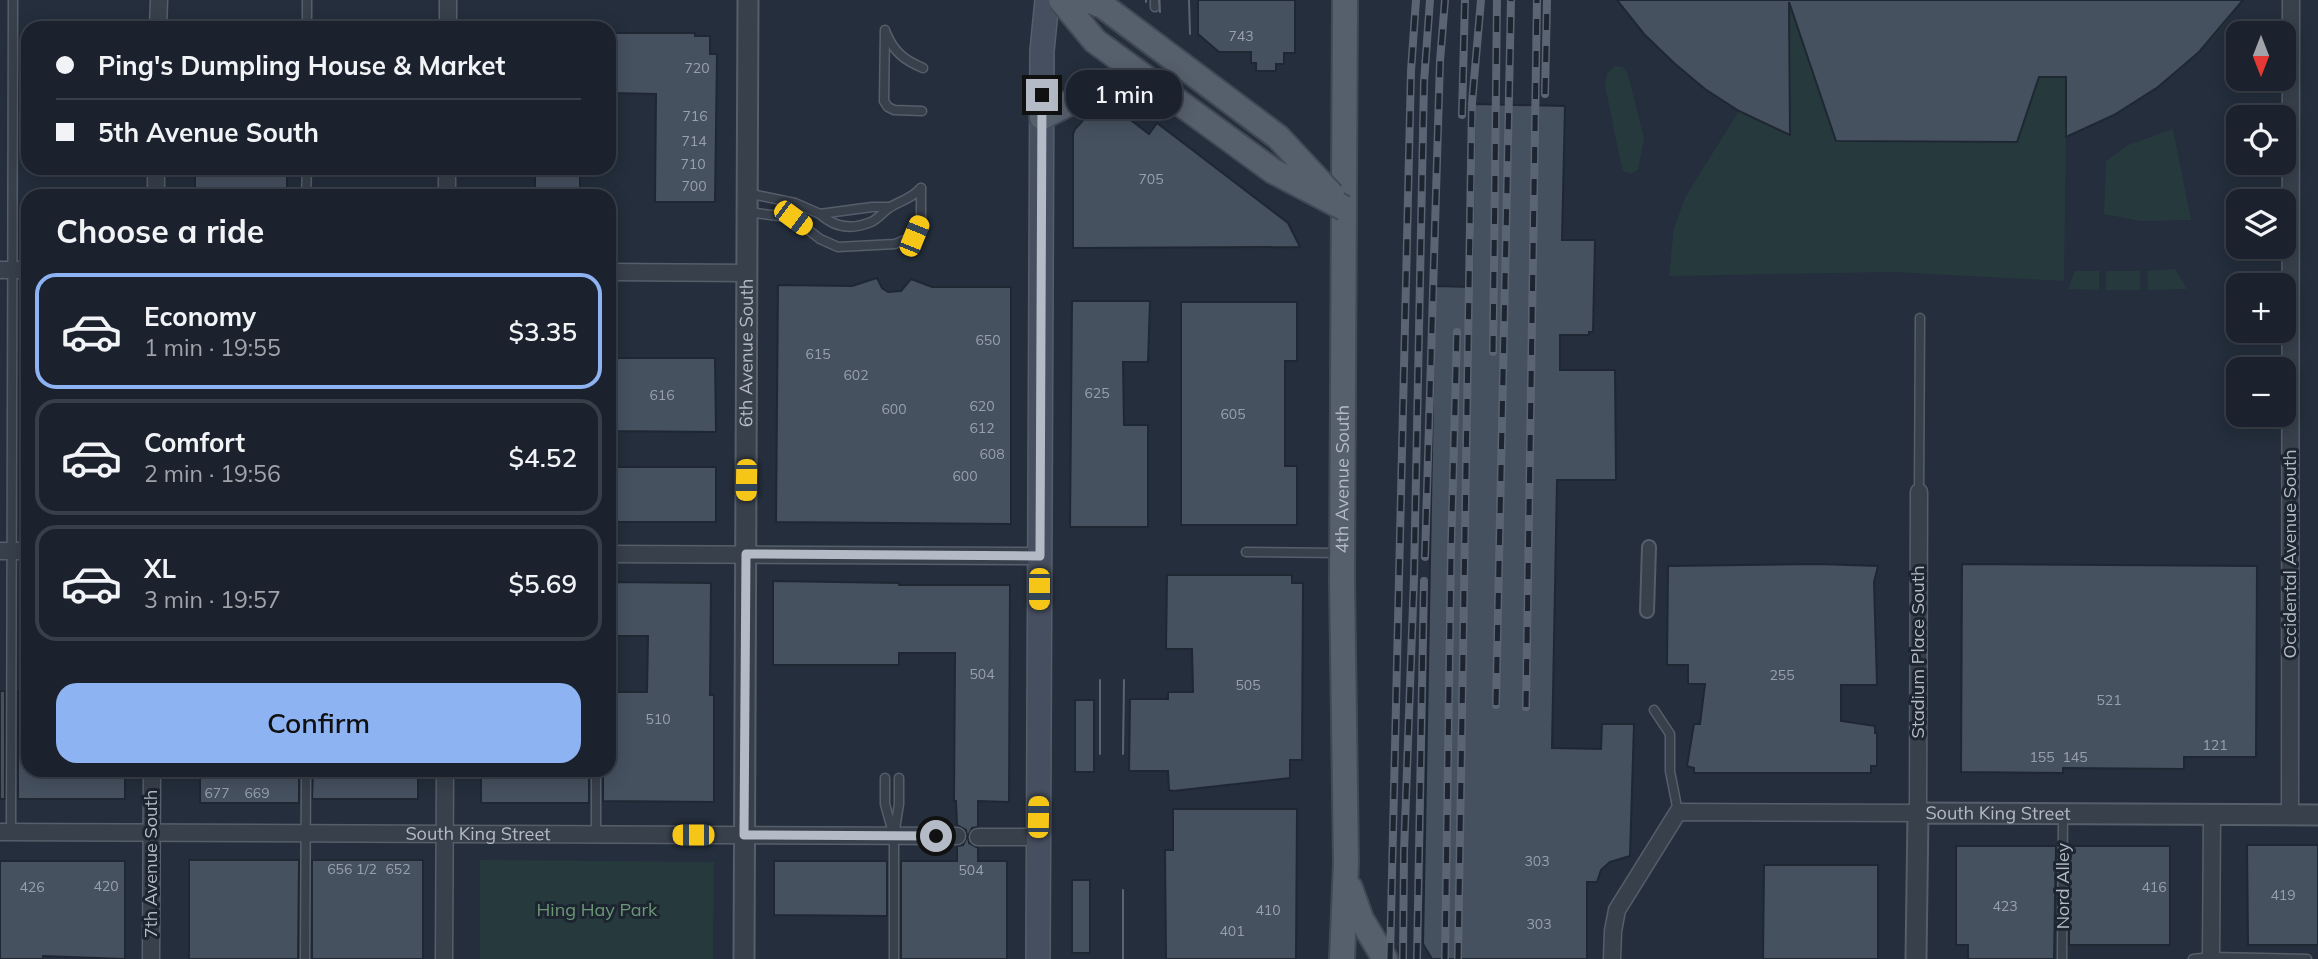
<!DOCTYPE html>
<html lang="en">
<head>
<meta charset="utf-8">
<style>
	:root { --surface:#1b222d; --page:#242a35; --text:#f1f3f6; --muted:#a0a4aa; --line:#393f49; --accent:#8db3f3 }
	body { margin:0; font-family:Mulish,sans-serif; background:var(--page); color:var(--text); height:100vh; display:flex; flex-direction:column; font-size:26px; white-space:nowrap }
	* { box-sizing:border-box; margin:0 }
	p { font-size:23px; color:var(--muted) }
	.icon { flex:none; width:38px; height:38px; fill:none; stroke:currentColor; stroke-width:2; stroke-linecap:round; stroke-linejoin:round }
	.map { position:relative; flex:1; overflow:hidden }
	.side { position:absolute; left:21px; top:189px; width:595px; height:588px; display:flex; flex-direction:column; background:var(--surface); border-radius:21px; box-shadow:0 4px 18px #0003,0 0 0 2px var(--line) }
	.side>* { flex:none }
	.top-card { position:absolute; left:21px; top:21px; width:595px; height:154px; border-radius:21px; box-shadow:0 4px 18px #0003,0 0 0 2px var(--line); display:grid; align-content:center; height:154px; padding:0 35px; background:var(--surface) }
	.needle { width:46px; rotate:180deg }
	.buttons { position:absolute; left:2226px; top:21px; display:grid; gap:14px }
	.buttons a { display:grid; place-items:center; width:70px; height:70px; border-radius:14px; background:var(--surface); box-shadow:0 4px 18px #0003,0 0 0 2px var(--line); font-size:35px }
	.end { position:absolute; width:32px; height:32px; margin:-16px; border:9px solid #b4bbc7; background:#111; box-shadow:0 0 0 4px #111 }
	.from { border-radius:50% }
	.bubble { position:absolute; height:49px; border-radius:21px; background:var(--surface); box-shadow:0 4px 18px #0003,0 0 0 2px var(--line); font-size:23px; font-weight:600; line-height:49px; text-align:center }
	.car { position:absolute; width:21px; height:42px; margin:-21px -10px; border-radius:9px; box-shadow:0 0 5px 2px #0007; background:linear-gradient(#f5c518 24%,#345 0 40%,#f5c518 0 76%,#345 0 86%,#f5c518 0) }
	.top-card b { display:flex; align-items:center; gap:24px; height:66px; font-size:26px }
	.top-card b+b { border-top:2px solid var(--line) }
	.top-card i { width:18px; height:18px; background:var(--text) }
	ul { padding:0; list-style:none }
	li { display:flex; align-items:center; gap:21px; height:116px; margin:0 14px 10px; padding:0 21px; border:4px solid var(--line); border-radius:21px }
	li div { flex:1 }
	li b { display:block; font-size:26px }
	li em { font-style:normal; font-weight:600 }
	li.selected { border-color:var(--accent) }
	li>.icon { width:63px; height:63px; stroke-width:1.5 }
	h2 { padding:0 35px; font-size:32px; line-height:84px }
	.action { display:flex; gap:14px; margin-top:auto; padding:14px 35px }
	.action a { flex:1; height:80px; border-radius:21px; background:var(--accent); color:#111; font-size:28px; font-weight:600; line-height:80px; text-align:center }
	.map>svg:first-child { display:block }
</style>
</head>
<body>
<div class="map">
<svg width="2318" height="959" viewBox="0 0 2318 959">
	<rect width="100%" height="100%" fill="#242e3c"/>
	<g fill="#263a3d">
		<path d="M1619,0H2243C2199,66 2136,105 2066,137L2064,281L1893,272L1669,276L1674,228L1686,196L1739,111C1700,85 1665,58 1635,22C1629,15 1622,8 1619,0Z"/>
		<path d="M1615,66L1623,67L1628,75L1644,138L1638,170L1630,174L1623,171L1621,164L1605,85L1607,73Z"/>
		<path d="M2173,129L2191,220L2141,221L2104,214L2106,161L2128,145Z"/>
		<path d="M2175,269L2187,289L2148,290L2147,271Z"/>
		<path d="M2075,271H2099V290L2068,289Z"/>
		<rect x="2106" y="271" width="34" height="19"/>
		<path d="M480,860L714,862L713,959H480Z"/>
	</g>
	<g fill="#465160" stroke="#1f2733" stroke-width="2">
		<path d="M1198,0H1295V53H1284V64H1276V71H1256V63H1251V52H1219L1198,34Z"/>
		<path d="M1617,0H2243L2199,52L2158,87L2114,115L2066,137V77H2039L2017,142L1836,141L1789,2L1790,135L1739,111L1705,89L1674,63L1645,35Z"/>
		<path d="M609,33H695V36H710V54H717L715,202H655L656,94L609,93Z"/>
		<rect x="19" y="77" width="9" height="34"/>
		<path d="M1475,104L1565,106L1562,240H1595L1593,332H1589V335H1560V370H1615L1616,480H1557L1552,748L1601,749L1602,724H1634L1630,856L1610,862L1601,870L1597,882H1587V959H1432L1423,944L1435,286L1472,287Z"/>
		<path d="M1102,109L1123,114L1149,134L1157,123L1288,223L1300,247L1073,248V134L1075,129L1087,116Z"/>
		<rect x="195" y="168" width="92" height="28"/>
		<rect x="535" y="168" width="45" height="28"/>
		<path d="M877,278L882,288L888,292L901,291L911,279L932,287H1011V524L776,522L778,285L852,286Z"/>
		<path d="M1072,301H1150L1148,362H1123L1124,425H1148V527H1070Z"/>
		<path d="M1181,302H1297V361H1285V466H1297V525H1181Z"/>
		<path d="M609,358H715L716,432L609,431Z"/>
		<rect x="609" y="467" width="107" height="55"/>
		<path d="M1818,564L1878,566L1874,582L1877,685H1841V721L1875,726V733H1877V766H1871V773H1694V768L1687,766L1694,724H1700L1705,684H1688V665H1667L1668,566Z"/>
		<path d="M1962,564L2257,566L2256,757H2184V769L2063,768V773L1961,772Z"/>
		<path d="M1167,575H1292V583H1303L1302,760H1290V778L1173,791L1169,790L1168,771H1129L1130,699H1168V692H1193L1192,649H1166Z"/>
		<path d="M773,581L899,583V585H1010L1009,802L978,801V827L972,828L968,836L969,843L978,848V861H1007V959H901V861H957V846L963,845L967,837L966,830L957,825L956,801H954L955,653H899V665H773Z"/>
		<path d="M609,582L711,583L710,695H714V802L603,801V770H609V692H647L648,636H609Z"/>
		<rect x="0" y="691" width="5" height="108"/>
		<path d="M18,691H28V770H125V799H18Z"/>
		<rect x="1075" y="700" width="19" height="72"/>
		<rect x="200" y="770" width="99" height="33"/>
		<path d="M313,770H418V799H312Z"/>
		<rect x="481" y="770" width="108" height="33"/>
		<path d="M1173,809H1297L1296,959H1166L1165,850H1173Z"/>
		<path d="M2247,845H2318V945H2248Z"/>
		<path d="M1956,846H2056L2054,959H1968V945H1956Z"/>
		<rect x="2069" y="846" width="101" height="99"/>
		<path d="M189,860H299L298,959H189Z"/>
		<rect x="312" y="860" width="111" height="99"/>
		<path d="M0,861H125V959L43,956V959H0Z"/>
		<path d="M774,861H887V916L774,915Z"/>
		<path d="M1764,865H1878V959H1763Z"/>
		<rect x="1072" y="880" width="18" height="73"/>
	</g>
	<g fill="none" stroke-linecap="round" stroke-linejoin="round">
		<g stroke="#565e6a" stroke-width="11">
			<g id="service">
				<path d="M1155,0V7"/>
				<path d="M307,28V0"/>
				<path d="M885,30L884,101L888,107L894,110L922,111"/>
				<path d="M886,33C894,52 904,60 923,68"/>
				<path d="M747,193L795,203L820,214L872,207H890"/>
				<path d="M306,196L307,168"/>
				<path d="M748,212L793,218L820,239L838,247L895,244L914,236L921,221V188"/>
				<path d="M820,214C835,228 852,230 871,222C878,219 883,212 889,208C901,200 910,200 921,188"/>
				<path d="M1919,492L1920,318"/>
				<path d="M1246,552L1339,553"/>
				<path d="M1654,710L1670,734V771L1678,812"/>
				<path d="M885,778V804L893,833"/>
				<path d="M11,832L13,0"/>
				<path d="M596,835V770"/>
				<path d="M305,959L306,770"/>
				<path d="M894,959V836L899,804V778"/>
				<path d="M2062,959L2063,815"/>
				<path d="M2193,959L2211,957L2307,959"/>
			</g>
		</g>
		<g stroke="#565e6a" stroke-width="16">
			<path id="pedestrian" d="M1647,611L1649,547"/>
		</g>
		<g stroke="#565e6a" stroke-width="19">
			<g id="minor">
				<path d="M158,28L159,0"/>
				<path d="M448,28V0"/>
				<path d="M156,196V168"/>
				<path d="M447,196V168"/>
				<path d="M0,270H28"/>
				<path d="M609,272L747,273"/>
				<path d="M0,551H28"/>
				<path d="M609,554L1040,556"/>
				<path d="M2290,815L2291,0"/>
				<path id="s1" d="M0,832L957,836"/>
				<path d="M978,837H1038"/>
				<path d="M151,959L152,770"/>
				<path d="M444,959L445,770"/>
				<path d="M1612,959L1613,931L1617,910L1678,812L1918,813L1919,492"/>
				<path d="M2211,959L2212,815"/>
			</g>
		</g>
		<g stroke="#565e6a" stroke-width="23">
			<g id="tertiary">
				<path id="s2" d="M744,959L748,0"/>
				<path id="s3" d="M1916,959L1918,813L2318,815"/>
			</g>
		</g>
		<g stroke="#565e6a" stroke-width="26">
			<path id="secondary" d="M1038,959L1042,51L1047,0"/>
		</g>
		<g stroke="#414955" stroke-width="28">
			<g id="primary">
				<path d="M1042,117L1135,70"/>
				<path d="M1350,888L1361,919L1385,959"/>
				<path id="s4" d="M1342,959L1346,863L1342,580L1345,0"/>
			</g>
		</g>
		<use href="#service" stroke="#38404c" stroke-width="8"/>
		<use href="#pedestrian" stroke="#38404c" stroke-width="12"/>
		<use href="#minor" stroke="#38404c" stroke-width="16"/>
		<use href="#tertiary" stroke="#38404c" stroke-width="19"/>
		<use href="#secondary" stroke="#464f5f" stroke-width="23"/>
		<use href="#primary" stroke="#565f6c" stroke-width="24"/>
		<g stroke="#5a6473" stroke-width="2">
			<path d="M1146,0V2"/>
			<path d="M1159,0L1160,12"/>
			<path d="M1189,0L1190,34"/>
			<path d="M1100,754V680"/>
			<path d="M1123,754L1124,680"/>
			<path d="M1123,959V890"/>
		</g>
		<g stroke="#5a6473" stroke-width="8">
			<g id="rail">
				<path d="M1545,94L1547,0"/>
				<path d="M1462,115L1465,0"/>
				<path d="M1493,352L1497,0"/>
				<path d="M1425,557L1440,61L1445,0"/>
				<path d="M1496,705L1511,0"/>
				<path d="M1526,707L1537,0"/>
				<path d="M1390,959L1411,71L1416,0"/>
				<path d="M1403,959L1404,852L1414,577L1424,82L1430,0"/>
				<path d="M1417,959L1424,581"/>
				<path d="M1445,959L1451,553L1457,332"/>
				<path d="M1458,959L1472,103L1481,0"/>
			</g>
		</g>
		<use href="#rail" stroke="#1d2531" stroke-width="5" stroke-dasharray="16" stroke-linecap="butt"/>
		<g stroke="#414955" stroke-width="28" stroke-linecap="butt">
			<g id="primary-bridge">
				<path d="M1061,0L1095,41L1273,171L1344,208"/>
				<path d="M1088,0L1103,6L1278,137L1332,195"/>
			</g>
		</g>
		<use href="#primary-bridge" stroke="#565f6c" stroke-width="24"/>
	</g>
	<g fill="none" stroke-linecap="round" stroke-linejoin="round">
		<path stroke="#b4bbc7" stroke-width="9" d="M936,836L744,835L746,554L1040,556L1042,95"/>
	</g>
	<g text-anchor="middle" stroke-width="6" stroke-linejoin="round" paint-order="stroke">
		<g font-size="14" fill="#98a0ad">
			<text x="1241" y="41">743</text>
			<text x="697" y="73">720</text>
			<text x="695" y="121">716</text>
			<text x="694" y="146">714</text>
			<text x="693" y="169">710</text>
			<text x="1151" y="184">705</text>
			<text x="694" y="191">700</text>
			<text x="988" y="345">650</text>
			<text x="818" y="359">615</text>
			<text x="856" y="380">602</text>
			<text x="1097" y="398">625</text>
			<text x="662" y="400">616</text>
			<text x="982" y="411">620</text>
			<text x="894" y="414">600</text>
			<text x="1233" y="419">605</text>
			<text x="982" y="433">612</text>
			<text x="992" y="459">608</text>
			<text x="965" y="481">600</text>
			<text x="982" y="679">504</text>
			<text x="1782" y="680">255</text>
			<text x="1248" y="690">505</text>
			<text x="2109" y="705">521</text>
			<text x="658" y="724">510</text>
			<text x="2215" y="750">121</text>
			<text x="2042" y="762">155</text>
			<text x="2075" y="762">145</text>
			<text x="217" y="798">677</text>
			<text x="257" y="798">669</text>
			<text x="1537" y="866">303</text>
			<text x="352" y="874">656 1/2</text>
			<text x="398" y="874">652</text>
			<text x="971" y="875">504</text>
			<text x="106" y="891">420</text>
			<text x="32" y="892">426</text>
			<text x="2154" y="892">416</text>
			<text x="2283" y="900">419</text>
			<text x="2005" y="911">423</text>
			<text x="1268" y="915">410</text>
			<text x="1539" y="929">303</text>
			<text x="1232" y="936">401</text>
		</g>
		<g font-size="18" fill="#b4bbc7" stroke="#1d2531">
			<text dy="6" stroke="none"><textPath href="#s2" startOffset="606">6th Avenue South</textPath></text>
			<text dy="6" stroke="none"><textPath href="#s4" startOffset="480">4th Avenue South</textPath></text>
			<text transform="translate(2290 554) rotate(-90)" y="6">Occidental Avenue South</text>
			<text transform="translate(1918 652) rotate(-90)" y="6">Stadium Place South</text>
			<text dy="6" stroke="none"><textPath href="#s3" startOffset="226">South King Street</textPath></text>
			<text dy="6" stroke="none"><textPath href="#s1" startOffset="478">South King Street</textPath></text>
			<text transform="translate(151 864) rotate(-90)" y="6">7th Avenue South</text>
			<text transform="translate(2063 886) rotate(-90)" y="6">Nord Alley</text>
		</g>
		<g font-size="18" fill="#6c9776" stroke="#1d2531">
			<text x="597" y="916">Hing Hay Park</text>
		</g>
	</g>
</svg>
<div class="buttons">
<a><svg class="needle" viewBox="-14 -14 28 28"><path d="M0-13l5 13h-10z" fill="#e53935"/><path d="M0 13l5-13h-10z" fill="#a0a4aa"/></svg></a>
<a><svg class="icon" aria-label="locate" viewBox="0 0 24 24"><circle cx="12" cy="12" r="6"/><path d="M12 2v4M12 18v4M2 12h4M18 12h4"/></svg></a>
<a><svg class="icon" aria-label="layers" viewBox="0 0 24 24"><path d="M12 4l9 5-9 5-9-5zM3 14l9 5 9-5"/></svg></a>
<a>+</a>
<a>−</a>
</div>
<i class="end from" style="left:936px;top:836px"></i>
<i class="end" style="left:1042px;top:95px"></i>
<div class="bubble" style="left:1066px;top:70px;width:116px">1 min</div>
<i class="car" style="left:793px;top:218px;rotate:127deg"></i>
<i class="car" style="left:914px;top:236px;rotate:22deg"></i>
<i class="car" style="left:746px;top:480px;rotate:181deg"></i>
<i class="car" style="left:1039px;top:589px;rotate:180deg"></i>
<i class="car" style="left:1038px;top:817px;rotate:1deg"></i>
<i class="car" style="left:693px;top:835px;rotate:270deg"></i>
<div class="top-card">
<b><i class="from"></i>Ping's Dumpling House &amp; Market</b>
<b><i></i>5th Avenue South</b>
</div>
<section class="side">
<h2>Choose a ride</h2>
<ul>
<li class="selected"><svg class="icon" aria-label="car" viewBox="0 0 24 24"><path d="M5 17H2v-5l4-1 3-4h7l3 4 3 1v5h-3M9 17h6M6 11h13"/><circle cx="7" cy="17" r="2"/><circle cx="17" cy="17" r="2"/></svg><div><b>Economy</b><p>1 min · 19:55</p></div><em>$3.35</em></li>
<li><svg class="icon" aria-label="car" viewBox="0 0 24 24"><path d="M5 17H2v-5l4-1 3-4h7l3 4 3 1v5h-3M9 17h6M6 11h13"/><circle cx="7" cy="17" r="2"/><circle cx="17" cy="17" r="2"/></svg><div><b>Comfort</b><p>2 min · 19:56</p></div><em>$4.52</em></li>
<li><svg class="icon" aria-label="car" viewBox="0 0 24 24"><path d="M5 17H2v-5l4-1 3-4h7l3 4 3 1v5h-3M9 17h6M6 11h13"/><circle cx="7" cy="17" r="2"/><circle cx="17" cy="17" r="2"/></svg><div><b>XL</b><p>3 min · 19:57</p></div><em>$5.69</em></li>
</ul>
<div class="action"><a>Confirm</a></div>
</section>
</div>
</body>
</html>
